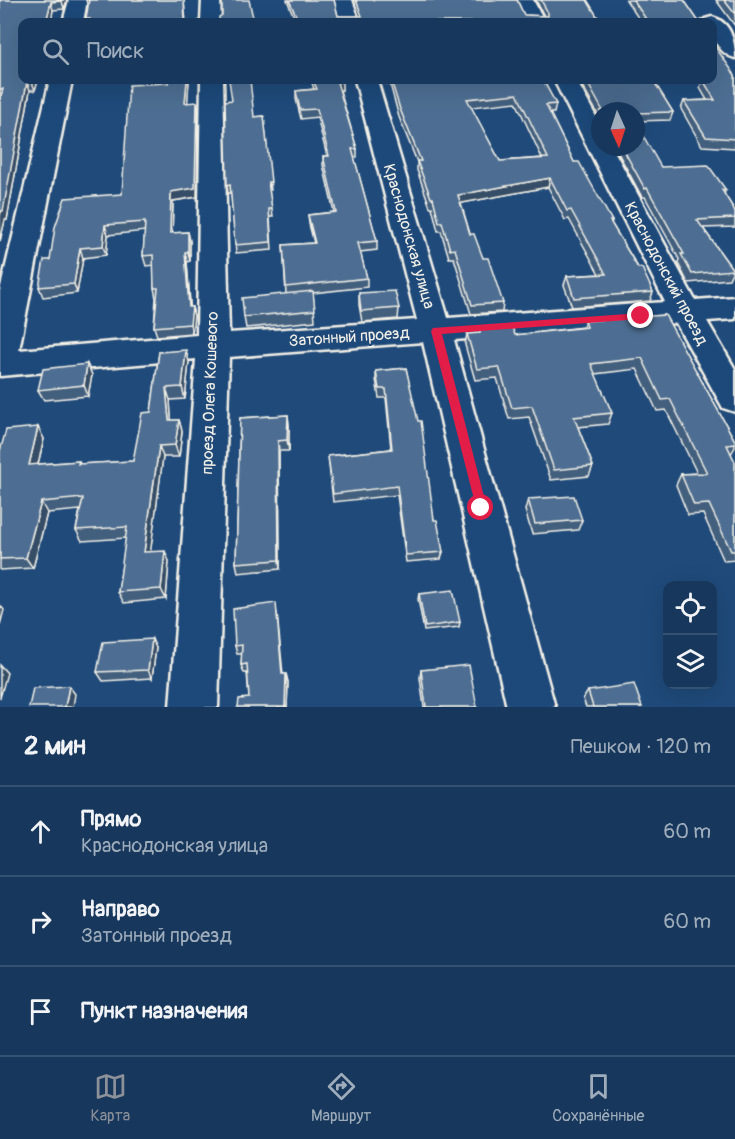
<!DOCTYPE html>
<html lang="ru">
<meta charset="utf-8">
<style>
body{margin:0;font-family:Pangolin,sans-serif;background:#203f62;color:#f1f3f6}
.controls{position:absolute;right:18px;bottom:18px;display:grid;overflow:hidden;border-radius:12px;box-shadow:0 6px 24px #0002}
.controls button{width:54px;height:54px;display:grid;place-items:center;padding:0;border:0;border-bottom:2px solid #365272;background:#17385c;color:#f1f3f6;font:30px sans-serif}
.compass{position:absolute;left:591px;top:102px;width:54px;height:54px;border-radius:50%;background:#17385c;box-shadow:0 6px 24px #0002;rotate:177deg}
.stop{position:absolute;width:18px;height:18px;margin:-14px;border:4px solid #e11d48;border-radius:50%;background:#fff}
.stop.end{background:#e11d48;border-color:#fff;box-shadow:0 2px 6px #0008}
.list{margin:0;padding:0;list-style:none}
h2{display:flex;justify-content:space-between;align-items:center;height:78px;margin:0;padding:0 24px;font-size:26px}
h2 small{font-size:20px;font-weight:400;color:#9eacbb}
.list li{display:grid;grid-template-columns:39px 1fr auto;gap:18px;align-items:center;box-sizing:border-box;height:90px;padding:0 24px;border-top:2px solid #365272}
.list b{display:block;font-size:22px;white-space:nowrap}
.list p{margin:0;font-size:20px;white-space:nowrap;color:#9eacbb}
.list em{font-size:20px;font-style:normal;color:#9eacbb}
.icon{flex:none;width:33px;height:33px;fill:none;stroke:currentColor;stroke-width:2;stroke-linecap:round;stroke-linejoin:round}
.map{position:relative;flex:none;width:735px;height:707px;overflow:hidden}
.search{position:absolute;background:#17385c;box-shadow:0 6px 24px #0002;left:18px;right:18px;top:18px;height:66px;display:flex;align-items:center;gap:15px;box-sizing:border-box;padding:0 21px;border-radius:12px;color:#9eacbb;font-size:22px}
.sheet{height:348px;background:#17385c}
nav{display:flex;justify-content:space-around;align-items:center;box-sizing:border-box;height:84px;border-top:2px solid #365272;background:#17385c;font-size:16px;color:#9eacbb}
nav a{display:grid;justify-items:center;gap:3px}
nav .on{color:#8c9099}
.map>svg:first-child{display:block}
</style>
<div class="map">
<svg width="735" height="707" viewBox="0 0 735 707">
<rect width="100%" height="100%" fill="#1f4a7a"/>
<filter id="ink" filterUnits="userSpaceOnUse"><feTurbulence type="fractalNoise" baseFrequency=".0167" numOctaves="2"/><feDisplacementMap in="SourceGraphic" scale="12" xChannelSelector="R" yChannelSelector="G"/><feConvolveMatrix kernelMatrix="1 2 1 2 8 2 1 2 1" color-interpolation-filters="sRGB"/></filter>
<g filter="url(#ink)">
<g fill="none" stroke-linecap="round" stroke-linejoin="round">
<!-- minor casing -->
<g stroke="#f4f1e8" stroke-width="5">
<path id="minor" d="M69,0h18l-4,22h-20z
M202,0h18l1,22h-20z
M334,0h18l8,22h-20z
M515,0h18l12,22h-20z
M712,17c19,5 23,24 23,41 -16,-4 -23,-21 -23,-36h-10l3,-3z
M50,80h22l-53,270 178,-15 4,-255h22l6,253 188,-13 -62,-240h22l71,238 217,-16 -111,-222h22l24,44v23h12l83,153 40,-3v22l-28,2 28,48v43l-12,-4 -47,-85 -222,17 101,367h-48l-84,-365 -194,15 -11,350h-48l26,-348 -196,17v-85z"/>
</g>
<!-- minor -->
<use href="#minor" fill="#1f4a7a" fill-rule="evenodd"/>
</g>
<!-- wall -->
<path fill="#425f7e" stroke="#f4f1e8" stroke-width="1.5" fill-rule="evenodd" d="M0,0h67l-3,9 -11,1 -2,12h-29v58h16l-3,10h-5l-23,130h-2l-5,21z
M86,0h98l2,22h-99l-1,-3 2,-12z
M287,0h47l4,16h21l-5,-16h163l7,15 20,1 -8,-16h51l11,18 41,1 -13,-19h58l15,22h-403z
M716,0h19v26z
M735,75v73l-33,-2 -21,-37 3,-8 23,-1 -7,-12 2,-7 -1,-1h11z
M168,80h21l-2,23 11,8 -1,86 -24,4 -1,32 16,-1 2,9v20l-3,1 3,45h2l2,9 -2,17 -35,3 -3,-9 2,-29 -2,-10v-23l-8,1 -3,-10 2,-25 -37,4 -2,20 -23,3 -6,35 -34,4 -4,-10 11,-27 72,-66 46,-111z
M311,80h30l1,10h-2l17,59v8h-3l23,84v9l-17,2 7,26v9l-54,6 2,28 -69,7 -2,-11 42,-23 -3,-49 31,-2 -5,-19 -1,-9 26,-3 -11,-47v-9h4l-10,-39 -16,2 -5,-20v-8l18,-2z
M385,80h158l13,24 -2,9h-4l24,49 38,59 -1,2 42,69 -3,9 -78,6 -8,-22 3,-9 32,-2 -30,-55 -4,1 -17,-33 -87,16 9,31 13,24 20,45 -1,9 -31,2 -17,-56h-5l-8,-27h-3l-6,-24h-2l-13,-37v-8l-18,-45 -9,-33h-4zM516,102l26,56 -42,3 -29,-54z
M579,80h74l20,32 -3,8 -34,1v-10h-36v7z
M264,116l7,74h-2l4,27h-3l2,33 -36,3 -5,-60h-3l-1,-8 27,-68z
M615,147h21l25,20 65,23 -2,4 11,17v16l-32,1 30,42 -4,9 -41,4 -10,-20 1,-4 -34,-62h-3z
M359,293l40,15 -1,11 -36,3 -3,-17z
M665,315l70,126v6l-4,7 4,8v98l-11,1 -21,-47 -15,1 -12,-30 5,-11 16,-1 -31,-63 -9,1 -20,-42 -42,5 17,39 -4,11 -30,3 15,39 -4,10 -38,4 -22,-63 -20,2 -12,-41 -22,2 -10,-35 2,-11 12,-1 1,-4 35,6 68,-8 2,-6z
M159,352l30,10 -4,37 -15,1 1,20h8l3,11 -3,26h-16l-13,95 19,9 -3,38 -42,4 -6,-11 8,-54 -44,3 -6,-11 4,-20 -33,3 -14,55 -33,2v-119l38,-24 6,12 -6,25 41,-3 1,3 53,-3 18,-49z
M87,364l5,11 -4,21 -44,4 -6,-10z
M406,368l28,152 9,32 -2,7 -35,3 -9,-67 -64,7 -5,-46 63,-7 -5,-51h-7l-3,-19v-8z
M288,415l1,11v25h-10l1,118 -42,4 -2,-10 4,-145z
M528,499l54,21 -4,10 -46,4 -7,-24z
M419,594l41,28 -1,5 -35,4 -6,-32z
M277,613l6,61h3l2,8 -1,25h-49l11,-9 -2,-25h-3l-3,-8 1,-11h-5l-2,-8z
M156,648l-4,30 -49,3 -6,-9z
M421,670l56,37h-53l-4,-29z
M588,691l54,16h-56l-3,-8z"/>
<!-- shaded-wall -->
<path fill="#364d66" stroke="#f4f1e8" stroke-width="1.5" d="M62,0h5l-3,9 -2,-8z
M51,2l2,8 -2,12h-5z
M33,80h5l-3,10 -3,-8z
M187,80h2l-2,32 -2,-9z
M27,82l3,8 -23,130h-2l-5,21v-25z
M337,82h5v8h-4z
M197,102l1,9 -1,86 -24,4 -1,41 -2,-9 1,-41z
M550,178l-2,9 -91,17 1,-9z
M230,184l1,9h-3l-1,-8z
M105,225l3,10 -2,20 -3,-9z
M188,232l2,9v20l-2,-9z
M80,248l3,10 -6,35 -3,-9z
M185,252l2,10 4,53 1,-8 2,9 -2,17 -2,-9z
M186,350l3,12 -4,37 -3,-12z
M87,364l5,11 -4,21 -4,-11z
M166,388l4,12 2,32 -3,-12z
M288,415l1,11v25l-2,-11z
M179,420l3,11 -3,26 -4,-12z
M38,427l6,12 -9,37 -6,-11z
M278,441l1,10 1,118 -1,-9z
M159,446l4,11 -14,106 -5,-11z
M41,502l6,11 -14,55 -7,-10z
M165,551l4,10 -3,38 -5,-10z
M0,605l4,5 -4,15z
M152,639l4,9 -4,30 -4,-8z
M0,665l7,8 -7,25z
M286,674l2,8 -1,25h-2z
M69,686l6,8 -2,13h-8z"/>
<!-- building -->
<path fill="#4d6e92" stroke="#f4f1e8" stroke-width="1.5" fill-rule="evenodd" d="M0,0h62v1l-11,1 -5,20h-24v58h11l-1,2h-5l-24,129h-2l-1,5v-116l3,-11h-3z
M89,0h95l1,22h-67l-9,-1v1h-20l1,-3h-4z
M222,0h27l5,22h-35v-5l3,-2z
M289,0h45l4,16h24l-6,-16h161l7,15 24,1v-3l-7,-13h46l11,18 48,1 -13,-19h51l15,22h-400z
M724,0h11v14z
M712,42l23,33v64l-29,-2 -22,-36 31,-1 -12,-20h9z
M168,80h19l-2,23 12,-1 -2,86 -24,4 -1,41 18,-1v20h-3l4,55h3l-2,17 -36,3 4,-39h-4l-1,-33 -10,1 2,-34 -40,3 -2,21 -23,2 -6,36 -35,3 5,-27h6l5,-33 10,-29 57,-4 7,-109 39,-2z
M229,80h21l4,37 10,-1 7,66h-3l4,27h-3l2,33 -36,3 -5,-61 -3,1 -2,-84 7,-1z
M313,80h28l1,2h-5l20,67h-5l25,92 -19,2 9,35 -81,9 -3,-42 32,-2 -7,-28 28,-3 -13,-56h6l-12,-47 -17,1 -4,-19 21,-2z
M391,80h152l13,24 -10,1 28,57h5l33,59h-2l28,47h4l11,24 -79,6 -7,-22 39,-2 -35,-64 -4,1 -17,-33 -92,17 12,39h4l9,24h5l15,45 -31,2 -17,-56 -5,1 -8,-28h-3l-6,-24h-2l-14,-37h4l-21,-52zM517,94l31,64 -48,3 -33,-62z
M586,80h67l20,32 -37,1v-2h-33z
M636,123l25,44 47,-2 18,25h-4l13,21v7l-38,2 36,50 -41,4 -11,-20h3l-37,-66 -2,1 -23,-42h14z
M313,291l2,19 -71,7 -2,-19z
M395,291l4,17 -38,3 -2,-18z
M665,315l70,126v3l-8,1 8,17v89h-4l-22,-47 -15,1 -13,-31 26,-1 -37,-74 -8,1 -20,-42 -51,6 21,49 -38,4 19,49 -39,4 -22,-64 -20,2 -13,-41 -22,2 -10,-35 13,-1v-4l32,-2 3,8 72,-8 -2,-6z
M186,350l-4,37 -16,1 3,32h10l-4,25 -16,1 -15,106 21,-1 -4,38 -43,3 9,-65 -51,3 7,-32 -42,4 -15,56 -26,1v-108l6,-21 32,-3 -9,38 50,-4 -1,3 55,-3 9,-48 9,-1 8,-60z
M87,364l-3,21 -46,5 5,-21z
M406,368l12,53h3l13,99h3l6,32 -37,3 -9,-69 -64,8 -5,-38 64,-7 -6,-60h-7l-3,-18z
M288,415l-1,25 -9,1 1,119 -43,3 4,-145z
M574,496l8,24 -47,4 -7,-25z
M453,590l7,32 -35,5 -6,-33z
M276,603l6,71h4l-1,33h-47l1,-8 10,-1 -2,-34 -6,1 1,-20 -7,1 -2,-37z
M152,639l-4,31 -51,2 6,-30z
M469,665l8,42h-51l-5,-37z
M634,684l8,23h-49l-5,-16z
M69,686l-4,21h-36l4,-19z"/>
</g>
<!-- route -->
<path fill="#e11d48" d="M641,313l4,3 -4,3 -199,15 45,174 -2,3h-8l-46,-180 2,-3z"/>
<g text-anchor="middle" stroke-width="4.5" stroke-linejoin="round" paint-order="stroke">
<!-- street labels -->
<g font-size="16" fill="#f4f1e8" stroke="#1f4a7a">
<text transform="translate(410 236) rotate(74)" y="6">Краснодонская улица</text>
<text transform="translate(667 273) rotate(62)" y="6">Краснодонский проезд</text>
<text transform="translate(349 336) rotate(-4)" y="6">Затонный проезд</text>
<text transform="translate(209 393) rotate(-88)" y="6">проезд Олега Кошевого</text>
</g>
</g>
</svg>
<div class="controls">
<button><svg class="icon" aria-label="locate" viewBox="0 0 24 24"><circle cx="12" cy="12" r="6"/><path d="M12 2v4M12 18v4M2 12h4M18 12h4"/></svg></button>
<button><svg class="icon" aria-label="layers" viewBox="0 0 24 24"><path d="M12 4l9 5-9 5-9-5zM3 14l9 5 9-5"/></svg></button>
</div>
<svg class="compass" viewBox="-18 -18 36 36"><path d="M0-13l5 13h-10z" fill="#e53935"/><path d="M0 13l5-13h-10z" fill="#9eacbb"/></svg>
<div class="stop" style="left:481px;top:508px"></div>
<div class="stop end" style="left:641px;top:316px"></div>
<div class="search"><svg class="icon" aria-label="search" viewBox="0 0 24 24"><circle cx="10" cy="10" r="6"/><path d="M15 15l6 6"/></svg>Поиск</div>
</div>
<section class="sheet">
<h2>2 мин<small>Пешком · 120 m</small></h2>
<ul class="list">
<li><svg class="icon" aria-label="ahead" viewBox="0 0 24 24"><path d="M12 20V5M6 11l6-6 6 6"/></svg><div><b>Прямо</b><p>Краснодонская улица</p></div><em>60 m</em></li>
<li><svg class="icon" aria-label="right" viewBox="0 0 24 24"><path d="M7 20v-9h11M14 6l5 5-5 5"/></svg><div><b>Направо</b><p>Затонный проезд</p></div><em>60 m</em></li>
<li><svg class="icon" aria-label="arrive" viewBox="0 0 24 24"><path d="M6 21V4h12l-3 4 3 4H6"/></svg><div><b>Пункт назначения</b></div></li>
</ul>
</section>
<nav>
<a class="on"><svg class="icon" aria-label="map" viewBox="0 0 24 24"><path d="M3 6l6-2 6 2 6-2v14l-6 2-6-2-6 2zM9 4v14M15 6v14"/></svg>Карта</a>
<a><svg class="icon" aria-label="directions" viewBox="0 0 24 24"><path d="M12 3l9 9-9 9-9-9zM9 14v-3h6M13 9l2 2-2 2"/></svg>Маршрут</a>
<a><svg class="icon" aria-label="saved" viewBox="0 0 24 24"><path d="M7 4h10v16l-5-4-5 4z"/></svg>Сохранённые</a>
</nav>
